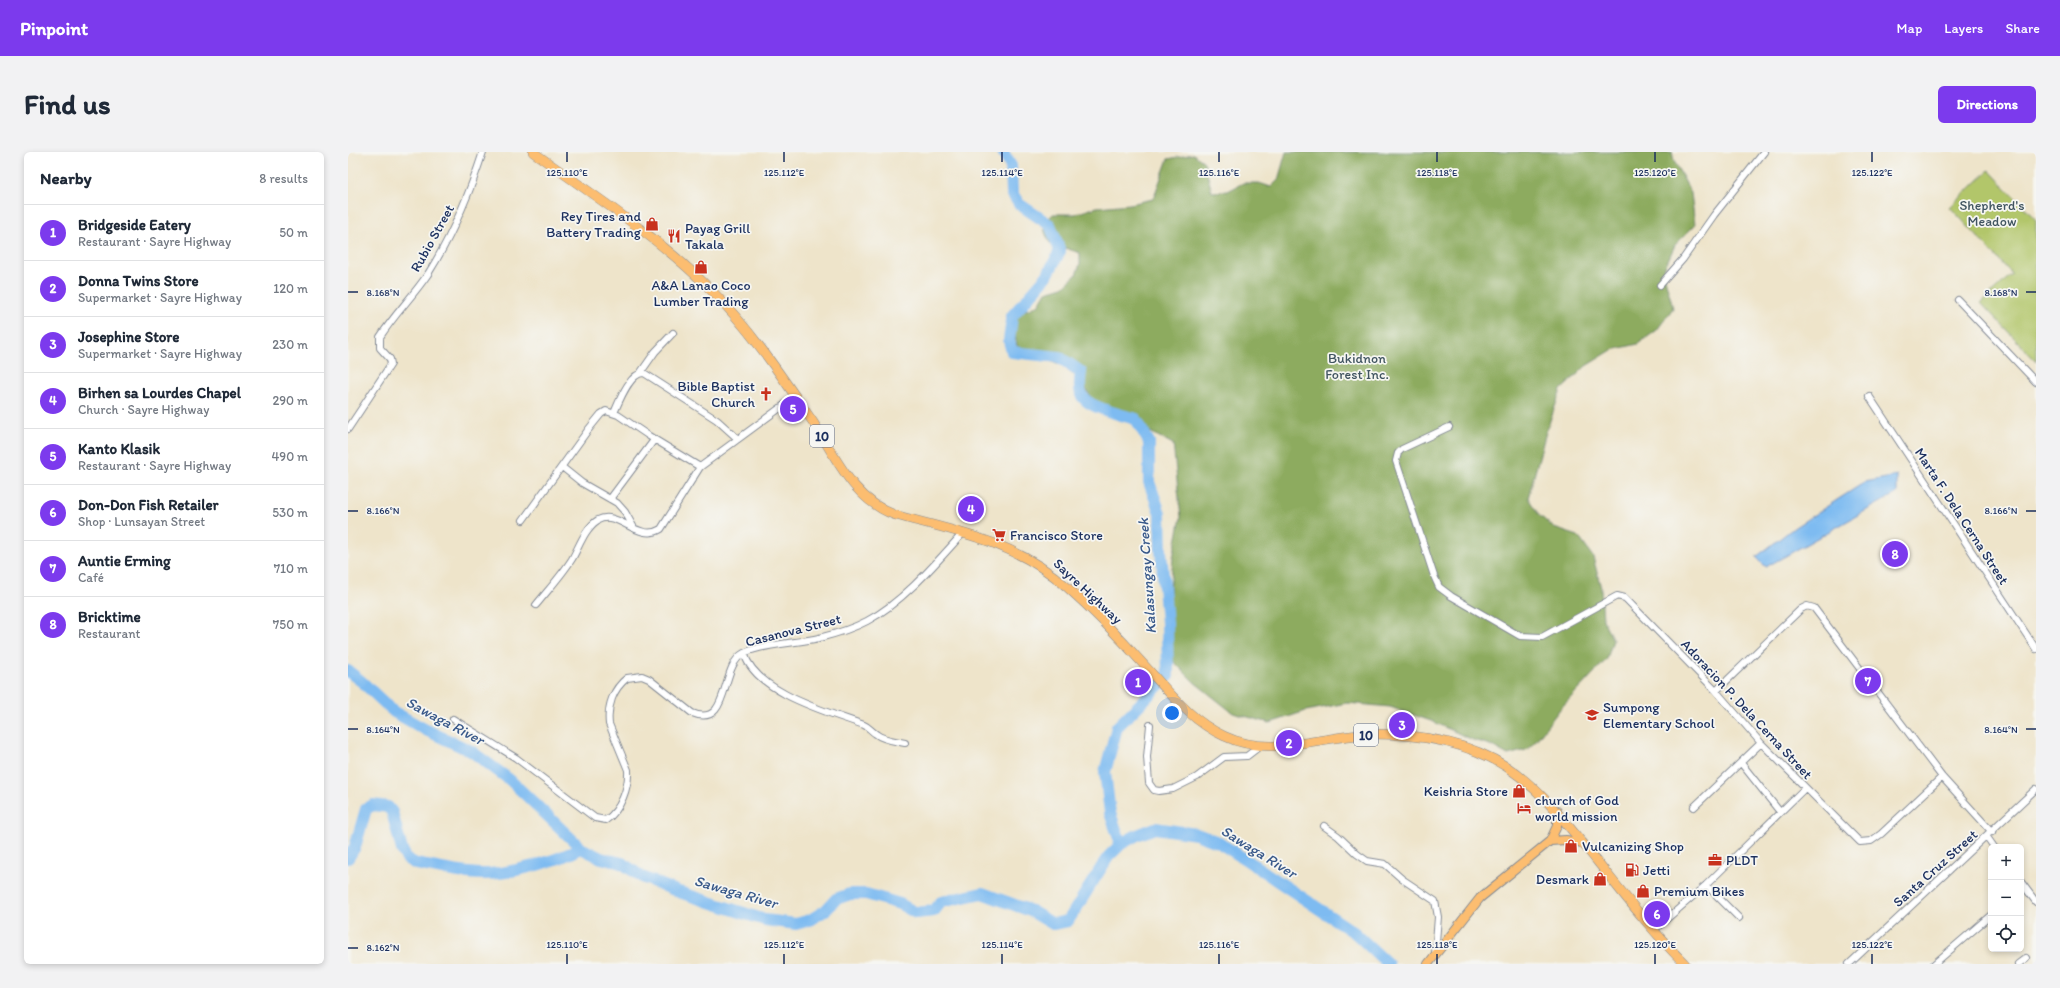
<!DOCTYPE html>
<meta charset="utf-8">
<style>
body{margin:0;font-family:Itim,sans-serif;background:#f2f2f3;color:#1f2937}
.controls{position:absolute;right:12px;bottom:12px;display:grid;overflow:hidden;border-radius:6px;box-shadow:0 2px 6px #0003}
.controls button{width:36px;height:36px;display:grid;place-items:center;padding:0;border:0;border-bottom:1px solid #e0e1e3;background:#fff;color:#1f2937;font:20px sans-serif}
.you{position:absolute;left:824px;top:561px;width:14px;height:14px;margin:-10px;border:3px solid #fff;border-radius:50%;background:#1a73e8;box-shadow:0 0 0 6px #1a73e833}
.badge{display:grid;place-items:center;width:26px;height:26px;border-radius:50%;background:#7c3aed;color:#fff;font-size:13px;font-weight:700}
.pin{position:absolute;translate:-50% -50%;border:2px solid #fff;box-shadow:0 1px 4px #0006}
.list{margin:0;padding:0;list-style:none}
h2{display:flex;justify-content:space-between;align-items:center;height:52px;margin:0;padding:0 16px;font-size:17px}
h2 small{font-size:13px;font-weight:400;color:#747a83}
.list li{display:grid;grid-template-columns:26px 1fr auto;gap:12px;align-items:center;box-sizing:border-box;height:56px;padding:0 16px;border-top:1px solid #e0e1e3}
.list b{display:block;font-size:15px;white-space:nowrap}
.list p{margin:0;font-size:13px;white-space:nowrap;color:#747a83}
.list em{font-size:13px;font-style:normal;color:#747a83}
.icon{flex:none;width:22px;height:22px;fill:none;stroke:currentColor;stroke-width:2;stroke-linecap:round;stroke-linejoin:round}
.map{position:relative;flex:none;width:1688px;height:812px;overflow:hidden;border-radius:6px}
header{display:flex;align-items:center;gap:24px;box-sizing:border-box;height:56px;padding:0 20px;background:#7c3aed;color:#fff}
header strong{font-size:19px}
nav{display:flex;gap:22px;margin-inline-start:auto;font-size:14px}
.intro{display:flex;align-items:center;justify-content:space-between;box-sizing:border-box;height:96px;padding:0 24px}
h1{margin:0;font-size:28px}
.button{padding:10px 18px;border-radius:6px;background:#7c3aed;color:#fff;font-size:14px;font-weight:700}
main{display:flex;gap:24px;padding:0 24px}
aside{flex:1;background:#fff;border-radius:6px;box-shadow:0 2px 6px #0003}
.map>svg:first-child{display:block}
</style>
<header>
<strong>Pinpoint</strong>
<nav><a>Map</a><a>Layers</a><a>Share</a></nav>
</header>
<div class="intro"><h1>Find us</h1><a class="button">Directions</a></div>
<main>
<aside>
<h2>Nearby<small>8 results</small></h2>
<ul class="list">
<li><span class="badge">1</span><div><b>Bridgeside Eatery</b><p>Restaurant · Sayre Highway</p></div><em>50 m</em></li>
<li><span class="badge">2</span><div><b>Donna Twins Store</b><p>Supermarket · Sayre Highway</p></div><em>120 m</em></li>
<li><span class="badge">3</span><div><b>Josephine Store</b><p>Supermarket · Sayre Highway</p></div><em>230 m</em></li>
<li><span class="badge">4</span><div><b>Birhen sa Lourdes Chapel</b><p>Church · Sayre Highway</p></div><em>290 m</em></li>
<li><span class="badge">5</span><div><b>Kanto Klasik</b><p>Restaurant · Sayre Highway</p></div><em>490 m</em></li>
<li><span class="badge">6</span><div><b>Don-Don Fish Retailer</b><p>Shop · Lunsayan Street</p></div><em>530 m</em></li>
<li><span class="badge">7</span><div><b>Auntie Erming</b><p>Café</p></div><em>710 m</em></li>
<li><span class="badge">8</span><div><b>Bricktime</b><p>Restaurant</p></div><em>750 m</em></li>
</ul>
</aside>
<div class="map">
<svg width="1688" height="812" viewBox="0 0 1688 812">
<rect width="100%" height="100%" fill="#f6f6f2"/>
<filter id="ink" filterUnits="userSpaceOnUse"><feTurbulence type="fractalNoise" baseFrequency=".025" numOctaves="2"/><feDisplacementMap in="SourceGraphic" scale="8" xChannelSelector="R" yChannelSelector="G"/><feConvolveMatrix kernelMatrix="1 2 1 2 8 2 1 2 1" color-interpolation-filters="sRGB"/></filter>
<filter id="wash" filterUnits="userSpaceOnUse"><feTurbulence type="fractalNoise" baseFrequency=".012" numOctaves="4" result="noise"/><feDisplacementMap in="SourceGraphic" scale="16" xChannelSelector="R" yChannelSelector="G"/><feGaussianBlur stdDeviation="0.9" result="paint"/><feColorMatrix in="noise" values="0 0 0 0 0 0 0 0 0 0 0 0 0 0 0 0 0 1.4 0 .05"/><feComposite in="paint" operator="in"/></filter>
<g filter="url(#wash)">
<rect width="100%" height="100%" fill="#eee4ca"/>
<!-- green -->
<path fill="#b2c66a" stroke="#667a64" d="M1641,18l47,50v141l-55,-58 31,-29 -62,-67z"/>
<!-- forest -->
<path fill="#8dab5e" stroke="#546d5e" d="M938,0h386l2,9 17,32 4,32 -20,20 -12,26 10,37 -16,22 -19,14 -26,6 -26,16 -25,24 -15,42 -18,66 11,17 15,13 24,8 15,21 8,31 2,32 10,20 -6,19 -47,50 -26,34 -8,7 -18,5 -18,-10 -17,-5 -42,-19 -41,-14 -43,-4 -41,8 -36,12 -37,-10 -39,-31 -27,-27v-32l6,-66 8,-40 -8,-73 -61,-32 -21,-14 -10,-18 -20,-16 -23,-6 -21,-12 -4,-20 4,-14 13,-3 9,-5 7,-12 17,-5 13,-12 4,-11v-11l-30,-10c-7,-14 -9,-18 3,-29h22l22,-7 33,-3 23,-5 15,-40 25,-5 11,8 8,30 16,-1 15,-8h16l12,4 7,-7z"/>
<!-- water -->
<path fill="#7ebbf1" stroke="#4c75a8" d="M1549,324v17l-131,74 -10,-10 39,-30 70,-45z"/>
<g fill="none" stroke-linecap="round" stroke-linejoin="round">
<!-- river -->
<path stroke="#7ebbf1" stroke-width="12" d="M655,0l8,14 1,27 7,11 31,21 10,26 -13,25 -35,40 -3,25 3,11 47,5 22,15c-1,6 -2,16 0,22 5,14 42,21 55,25l13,23v40l11,31 1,38 6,72 1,53 -51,51 -12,45 5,41 11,31
M0,519l13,10 33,31 32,18 45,21 39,29 71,68 20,10 21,5 20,14 37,15 86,28 31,4 14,-4 16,-10 10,-11 14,-5h16l34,10 16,9 18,-2 7,-9 41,-9 49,18 22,13 15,-3 40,-64 13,-13 16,-9 18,-7 41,6 22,8 30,19 107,72 33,31
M0,706l7,-11 11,-38 7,-4 15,2 4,5 10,38 5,9 9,5c23,4 48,11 71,10 26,-1 71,-13 94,-26"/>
</g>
</g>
<g filter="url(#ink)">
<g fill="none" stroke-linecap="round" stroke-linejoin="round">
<!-- minor casing -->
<g stroke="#848a94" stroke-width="8">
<path id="minor" d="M1312,133l23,-26 31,-44 50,-63
M1610,148l78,82
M293,220l14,-20 18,-19
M1521,244l167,253
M266,261c5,-11 16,-41 30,-40l73,47 21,19
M1101,275l-47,22 -4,4 -2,8 38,115 5,11 12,9 69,40 22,1 75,-41 8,2 91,93 45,52 99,99 11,-1 10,-7 61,-57
M0,277l43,-65 -1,-5 -10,-11v-11c14,-22 33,-41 48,-63 24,-38 41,-79 55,-122
M214,315l20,16 35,20 8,9 9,16
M262,347l44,-59
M175,368l65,-90 13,-16 5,-3 12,4 31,21 51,31 95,-70
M188,453c12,-15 26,-30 36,-46 7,-12 13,-31 26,-39 20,-11 40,23 63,9l39,-62
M396,501c12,40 84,59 120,72 5,2 7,6 12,9 7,6 20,7 29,9
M1368,539l85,-82 6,-3 7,2 128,169 50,55
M105,567l63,39 79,60 11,2c15,-10 23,-33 22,-50l-19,-46c-2,-18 4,-35 18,-46l15,-2 7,3 43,34c39,16 27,-47 52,-60 18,-9 54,-10 75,-15 16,-4 33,-9 48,-17 36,-19 69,-58 96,-88
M802,573l-3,32 2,26 5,7 5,1 14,-2 24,-12 27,-20 23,-1 13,-10
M1393,611l39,49
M1346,655l67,-64
M976,674l14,10 19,18 10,7 18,3 17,15 33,22 3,16 -3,37
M1639,685l7,10
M1673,730l15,20
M1358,733l33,33
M1306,778l52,-45 99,-97
M1501,812l187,-175
M1586,812l57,-49
M1670,812l8,-6"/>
</g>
<!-- major casing -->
<g stroke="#848a94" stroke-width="10">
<path id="major" d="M1202,689l16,-1 17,3
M1080,812l52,-66 70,-57 7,-15v-15"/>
</g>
<!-- highway casing -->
<g stroke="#848a94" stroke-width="10">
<path id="highway" d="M185,0c60,43 127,86 179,139 39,39 70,86 101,131 23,35 40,78 82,93 63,17 120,26 172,72 27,24 54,52 78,79 24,26 46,55 79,70 48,23 99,-1 148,-2 45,0 96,8 135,33 37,25 62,60 90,94 28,35 56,71 88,103"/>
</g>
<!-- minor -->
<use href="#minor" stroke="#fff" stroke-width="6"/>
<!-- major -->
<use href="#major" stroke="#fcbd6f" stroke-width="8"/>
<!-- highway -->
<use href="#highway" stroke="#fcbd6f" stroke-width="9"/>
</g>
</g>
<!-- ticks -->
<path fill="none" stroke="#1b2f5e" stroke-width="1.5" d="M219,0v10M436,0v10M654,0v10M871,0v10M1089,0v10M1307,0v10M1524,0v10M0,140h10M1678,140h10M0,359h10M1678,359h10M0,577h10M1678,577h10M0,796h10M219,802v10M436,802v10M654,802v10M871,802v10M1089,802v10M1307,802v10M1524,802v10"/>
<!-- icons -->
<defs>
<g id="shop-bare" transform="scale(1.08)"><path d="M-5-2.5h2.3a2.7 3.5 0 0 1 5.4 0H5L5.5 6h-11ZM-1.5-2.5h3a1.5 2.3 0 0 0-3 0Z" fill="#c8321e" stroke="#f6f6f2" stroke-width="2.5" paint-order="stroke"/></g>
<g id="restaurant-bare" transform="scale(1.08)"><path d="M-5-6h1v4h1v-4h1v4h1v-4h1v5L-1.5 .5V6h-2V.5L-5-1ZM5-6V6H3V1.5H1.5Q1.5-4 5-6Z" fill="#c8321e" stroke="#f6f6f2" stroke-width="2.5" paint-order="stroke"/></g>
<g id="church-bare" transform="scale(1.08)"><path d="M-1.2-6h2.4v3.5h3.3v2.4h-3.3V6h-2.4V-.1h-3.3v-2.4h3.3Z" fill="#c8321e" stroke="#f6f6f2" stroke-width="2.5" paint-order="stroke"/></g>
<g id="supermarket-bare" transform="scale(1.08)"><path d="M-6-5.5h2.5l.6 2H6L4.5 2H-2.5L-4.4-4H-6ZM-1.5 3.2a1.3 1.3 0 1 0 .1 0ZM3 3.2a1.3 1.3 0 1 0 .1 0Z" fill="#c8321e" stroke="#f6f6f2" stroke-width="2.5" paint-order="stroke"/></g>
<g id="school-bare" transform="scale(1.08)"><path d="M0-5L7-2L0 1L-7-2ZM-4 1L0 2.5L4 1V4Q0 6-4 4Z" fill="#c8321e" stroke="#f6f6f2" stroke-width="2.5" paint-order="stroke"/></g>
<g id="hotel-bare" transform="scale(1.08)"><path d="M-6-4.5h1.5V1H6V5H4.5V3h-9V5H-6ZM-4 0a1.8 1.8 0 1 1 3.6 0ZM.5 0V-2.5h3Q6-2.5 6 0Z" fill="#c8321e" stroke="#f6f6f2" stroke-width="2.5" paint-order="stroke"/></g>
<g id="office-bare" transform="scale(1.08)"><path d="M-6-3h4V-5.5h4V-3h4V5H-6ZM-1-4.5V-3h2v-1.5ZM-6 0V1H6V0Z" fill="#c8321e" stroke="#f6f6f2" stroke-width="2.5" paint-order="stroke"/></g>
<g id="fuel-bare" transform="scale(1.08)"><path d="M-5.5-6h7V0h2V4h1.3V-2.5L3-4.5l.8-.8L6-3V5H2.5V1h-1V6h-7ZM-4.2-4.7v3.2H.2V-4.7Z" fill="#c8321e" stroke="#f6f6f2" stroke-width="2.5" paint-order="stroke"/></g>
</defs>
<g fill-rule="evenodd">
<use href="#shop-bare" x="304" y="72"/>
<use href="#restaurant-bare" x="326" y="84"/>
<use href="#shop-bare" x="353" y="115"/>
<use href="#church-bare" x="418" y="242"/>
<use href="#supermarket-bare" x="651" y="383"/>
<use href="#school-bare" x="1244" y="563"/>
<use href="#shop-bare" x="1171" y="639"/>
<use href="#hotel-bare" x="1176" y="656"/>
<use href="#shop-bare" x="1223" y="694"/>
<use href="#office-bare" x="1367" y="708"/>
<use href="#fuel-bare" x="1284" y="718"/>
<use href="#shop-bare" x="1252" y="727"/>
<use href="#shop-bare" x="1295" y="739"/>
</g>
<g text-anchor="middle" stroke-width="3.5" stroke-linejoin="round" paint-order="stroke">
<!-- shield labels -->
<g fill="#f6f6f2" stroke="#5d6b8a" stroke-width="1">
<rect x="462" y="273" width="24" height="22" rx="3"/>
<rect x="1006" y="572" width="24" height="22" rx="3"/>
</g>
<g font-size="13" font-weight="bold" fill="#1b2f5e">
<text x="474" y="289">10</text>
<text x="1018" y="588">10</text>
</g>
<!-- park labels -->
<g font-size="14" fill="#415561" stroke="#f6f6f2">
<text x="1644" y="58">Shepherd's<tspan x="1644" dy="16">Meadow</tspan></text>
<text x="1009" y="211">Bukidnon<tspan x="1009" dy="16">Forest Inc.</tspan></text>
</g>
<!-- poi labels -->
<g font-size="14" fill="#1b2f5e" stroke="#f6f6f2" text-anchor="start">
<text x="293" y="69" text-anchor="end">Rey Tires and<tspan x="293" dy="16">Battery Trading</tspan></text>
<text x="337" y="81">Payag Grill<tspan x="337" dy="16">Takala</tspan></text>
<text x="353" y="138" text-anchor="middle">A&amp;A Lanao Coco<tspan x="353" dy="16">Lumber Trading</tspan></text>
<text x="407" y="239" text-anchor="end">Bible Baptist<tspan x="407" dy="16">Church</tspan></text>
<text x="662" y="388">Francisco Store</text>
<text x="1255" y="560">Sumpong<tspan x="1255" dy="16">Elementary School</tspan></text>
<text x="1160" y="644" text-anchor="end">Keishria Store</text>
<text x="1187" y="653">church of God<tspan x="1187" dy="16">world mission</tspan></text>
<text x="1234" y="699">Vulcanizing Shop</text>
<text x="1378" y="713">PLDT</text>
<text x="1295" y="723">Jetti</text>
<text x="1241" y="732" text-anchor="end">Desmark</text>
<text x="1306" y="744">Premium Bikes</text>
</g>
<!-- street labels -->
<g font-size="14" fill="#1b2f5e" stroke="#f6f6f2">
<text transform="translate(84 86) rotate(-61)" y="5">Rubio Street</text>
<text transform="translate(1614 364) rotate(57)" y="5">Marta F. Dela Cerna Street</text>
<text transform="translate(740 439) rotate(43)" y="5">Sayre Highway</text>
<text transform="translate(445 478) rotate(-14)" y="5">Casanova Street</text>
<text transform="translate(1399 557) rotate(47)" y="5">Adoracion P. Dela Cerna Street</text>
<text transform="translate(1587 716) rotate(-42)" y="5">Santa Cruz Street</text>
</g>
<!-- water labels -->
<g font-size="15" font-style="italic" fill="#39598a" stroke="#f6f6f2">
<text transform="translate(799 424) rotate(-94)" y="5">Kalasungay Creek</text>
<text transform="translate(97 569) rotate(28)" y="5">Sawaga River</text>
<text transform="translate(911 700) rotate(32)" y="5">Sawaga River</text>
<text transform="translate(388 740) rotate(16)" y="5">Sawaga River</text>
</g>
</g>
<g font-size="10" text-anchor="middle" fill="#1b2f5e" stroke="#f6f6f2" stroke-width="3.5" stroke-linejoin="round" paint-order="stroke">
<text x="219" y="24">125.110°E</text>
<text x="436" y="24">125.112°E</text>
<text x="654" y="24">125.114°E</text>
<text x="871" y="24">125.116°E</text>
<text x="1089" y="24">125.118°E</text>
<text x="1307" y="24">125.120°E</text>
<text x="1524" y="24">125.122°E</text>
<text x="35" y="144">8.168°N</text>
<text x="1653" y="144">8.168°N</text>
<text x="35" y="362">8.166°N</text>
<text x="1653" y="362">8.166°N</text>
<text x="35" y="581">8.164°N</text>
<text x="1653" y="581">8.164°N</text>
<text x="219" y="796">125.110°E</text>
<text x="436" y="796">125.112°E</text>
<text x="654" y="796">125.114°E</text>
<text x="871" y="796">125.116°E</text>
<text x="1089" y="796">125.118°E</text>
<text x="1307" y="796">125.120°E</text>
<text x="1524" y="796">125.122°E</text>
<text x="35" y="799">8.162°N</text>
</g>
</svg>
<div class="controls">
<button>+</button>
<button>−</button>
<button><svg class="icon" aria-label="locate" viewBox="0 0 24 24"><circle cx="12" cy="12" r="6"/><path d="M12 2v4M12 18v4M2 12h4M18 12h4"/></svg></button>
</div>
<div class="you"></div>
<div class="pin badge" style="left:790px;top:530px">1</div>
<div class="pin badge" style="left:941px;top:591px">2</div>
<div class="pin badge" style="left:1054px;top:573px">3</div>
<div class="pin badge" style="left:623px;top:357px">4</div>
<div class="pin badge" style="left:445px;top:257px">5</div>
<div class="pin badge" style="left:1309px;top:762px">6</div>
<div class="pin badge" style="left:1520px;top:529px">7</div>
<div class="pin badge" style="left:1547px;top:402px">8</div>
</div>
</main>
